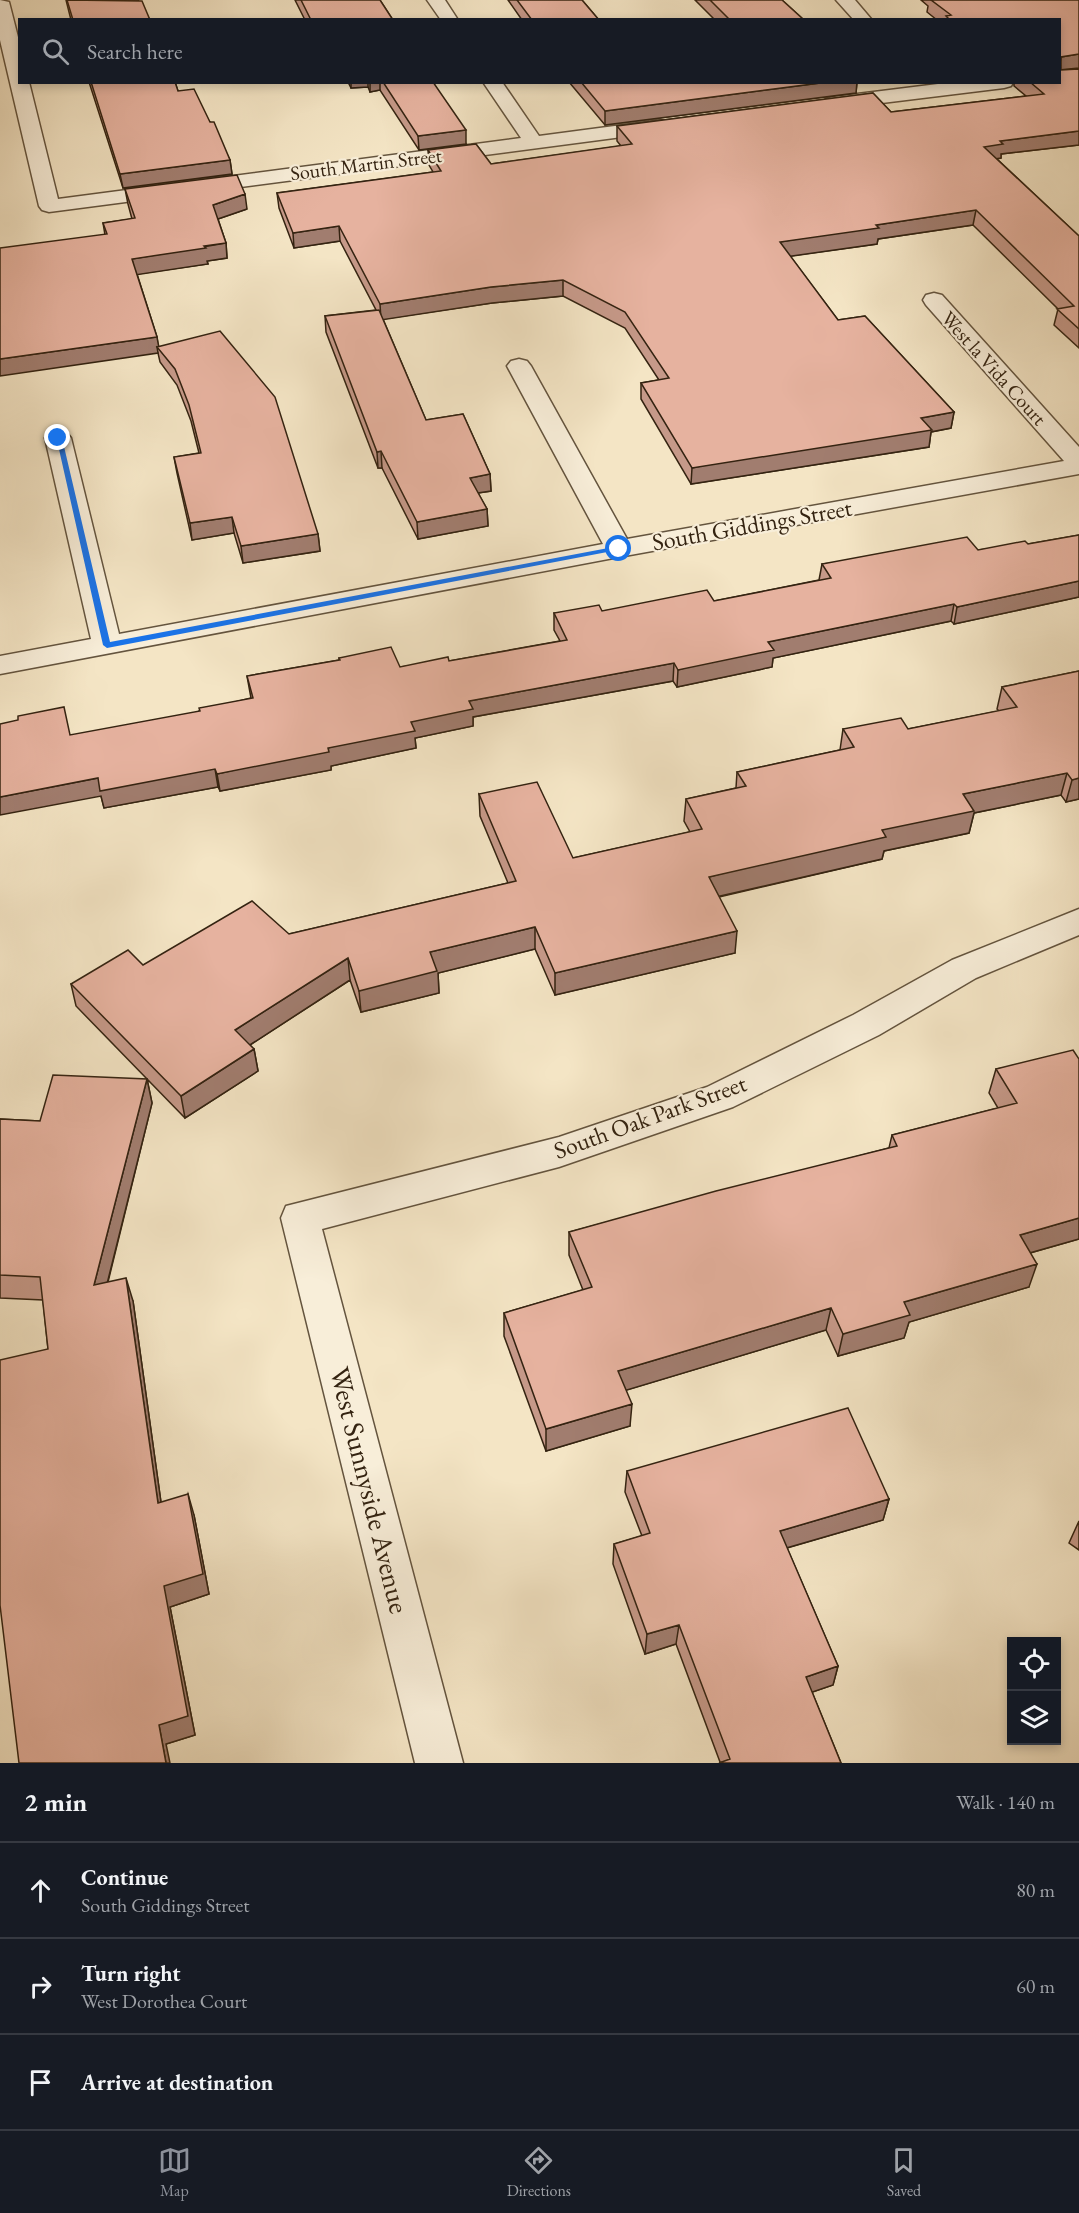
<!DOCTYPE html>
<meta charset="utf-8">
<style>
body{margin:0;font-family:"EB Garamond",serif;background:#20242c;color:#f1f3f6}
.controls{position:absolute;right:18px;bottom:18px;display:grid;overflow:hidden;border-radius:0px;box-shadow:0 3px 9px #0003}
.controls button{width:54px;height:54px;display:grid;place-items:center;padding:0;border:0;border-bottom:2px solid #363941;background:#171b24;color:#f1f3f6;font:30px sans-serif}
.stop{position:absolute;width:18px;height:18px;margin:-14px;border:4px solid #1a73e8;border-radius:50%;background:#fff}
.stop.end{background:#1a73e8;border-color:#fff;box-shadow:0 2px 6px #0008}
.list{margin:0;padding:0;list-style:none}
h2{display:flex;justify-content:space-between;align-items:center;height:78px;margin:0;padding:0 24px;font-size:26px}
h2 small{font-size:20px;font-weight:400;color:#9ea1a6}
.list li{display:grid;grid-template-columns:39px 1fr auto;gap:18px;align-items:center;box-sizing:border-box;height:96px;padding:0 24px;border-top:2px solid #363941}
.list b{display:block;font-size:22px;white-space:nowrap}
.list p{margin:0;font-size:20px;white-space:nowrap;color:#9ea1a6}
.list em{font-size:20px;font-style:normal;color:#9ea1a6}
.icon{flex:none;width:33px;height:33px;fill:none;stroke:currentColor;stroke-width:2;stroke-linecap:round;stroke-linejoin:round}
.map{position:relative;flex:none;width:1079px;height:1763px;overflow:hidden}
.search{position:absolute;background:#171b24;box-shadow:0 3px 9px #0003;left:18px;right:18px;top:18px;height:66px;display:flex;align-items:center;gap:15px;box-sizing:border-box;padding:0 21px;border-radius:0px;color:#9ea1a6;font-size:22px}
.sheet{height:366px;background:#171b24}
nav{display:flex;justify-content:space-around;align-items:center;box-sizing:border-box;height:84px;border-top:2px solid #363941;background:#171b24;font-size:16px;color:#9ea1a6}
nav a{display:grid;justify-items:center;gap:3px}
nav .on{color:#8c9099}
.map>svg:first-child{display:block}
</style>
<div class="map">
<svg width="1079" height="1763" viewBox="0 0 1079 1763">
<rect width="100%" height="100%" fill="#f4e5c5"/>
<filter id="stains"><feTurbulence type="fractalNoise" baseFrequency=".00333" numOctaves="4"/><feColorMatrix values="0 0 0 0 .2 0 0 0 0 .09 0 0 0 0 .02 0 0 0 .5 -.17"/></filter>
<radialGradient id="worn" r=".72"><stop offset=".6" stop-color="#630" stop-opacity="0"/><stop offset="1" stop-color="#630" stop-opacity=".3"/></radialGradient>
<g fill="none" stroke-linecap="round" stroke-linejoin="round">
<!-- minor casing -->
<g stroke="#64543e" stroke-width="3">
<path id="minor" d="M0,0l9,2 11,43v37h9l29,117 463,-61 -38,-56h19l37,54 121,-16 7,2 3,4 -3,4 -7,2 -611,80 -7,-2 -3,-4 -39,-166z
M427,0h18l13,20h-17z
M836,0h19l17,20h-18z
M954,82h59l-2,4 -7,2 -171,21 -7,-2 -3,-4 3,-4 7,-2z
M934,293l8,2 137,152v27l-460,83 -619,117v-18l91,-17 -46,-201 4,-5 9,-3 9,3 4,5 48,196 484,-90 -96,-178 4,-5 8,-2 8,2 4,5 96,173 437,-78 -138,-156 -3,-5 3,-5z
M1079,909v26l-103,43 -97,57 -146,72 -174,60 -237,62 141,534h-48l-134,-545 5,-12 273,-69 148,-50 146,-72 99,-55z"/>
</g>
<!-- minor -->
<use href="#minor" fill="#f8eed9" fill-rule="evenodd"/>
</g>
<!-- wall -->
<path fill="#c69989" stroke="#342311" stroke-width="1.5" d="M66,0h72l12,20h-79z
M295,0h85l13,20h-88z
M508,0h74l17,20h-77z
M695,0h87l22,20h-89z
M921,0h158v68l-14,1h14v76l-78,9v4l-4,1 82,77v112l-25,-23 4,-16 -85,-84 -95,14 -1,5 -87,12 48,64 27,-4 89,96 -3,16 -20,4 -2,15 -238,37 -50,-85v-16l18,-3 -34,-52 -62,-32 -71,7 -109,16 43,101 37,-6 27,60 1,17 -13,2 9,16 1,17 -70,13 -36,-71h-4l-52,-136 -1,-16 51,-6 -36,-69 -46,7 -15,-40 -2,-15 156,-21 -4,-7 -1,-15 48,-6 15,20 130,-18 -4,-5v-15l256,-33 18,19 135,-16 -12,-10v-4h45v-62h-122l-10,-8 1,-6z
M89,82h86l3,9 32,31 20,38 2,14 -109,14z
M348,82h85l33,62 -47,6 -39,-60 -10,2 -2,-5 -17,1z
M569,82h288l-1,11 -251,32z
M125,189l122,20 -29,10 8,24 1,15 -20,3 1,3 -71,10 20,63 1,9 160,188 2,17 -77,12 -9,-30 -42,7 -15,-67 -3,-16 25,-4 -8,-32 -14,-36 -17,-23 -2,-9 -53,-118 -2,-12 29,-4 -4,-15z
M1079,535v62l-125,27 -3,-3 -178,37 -1,9 -95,20 -4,-6 -200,36v9l-58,12 1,10 -85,18v4l-111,21 -2,-4 -114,21 -3,-12 98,-85 52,-13 -4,-22 92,-16v-2l61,9 49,-6 111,-20 -6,-11v-17l48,-2 112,-10 105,-21 3,-16 156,-14 50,-6z
M1079,671v128l-13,3 -5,-7 -87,18 -5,20 -85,18 -2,8 -163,38 16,56 -180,42 -20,-46 -97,24 1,20 -78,19 -11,-32 -100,65 4,4 4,22 -73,47 -109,-112 -5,-22 72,-19 146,-31 219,-51 -28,-67 -1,-22 94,64 117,-26 -6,-11 2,-22 50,-11 1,-16 103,-22 3,-21h65l91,-18 -2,-2 5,-22z
M1079,1059v180l-49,14 -1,34 -120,35 -5,16 -66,18 -12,-26 -200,60 4,36 -84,25 -42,-115v-23l79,-23 -14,-35v-23l320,-84 3,-13 106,-27 -9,-15 7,-24z
M147,1079l5,24 -44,179 25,19 28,201 33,13 15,79 -39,13 25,128 -29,9 -118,-395 -5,-49 -43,-2v-179l40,2z
M627,1471l262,28 -6,21 -96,28 51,118 -5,19 -21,7 29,71 -121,-1 -44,-118 -31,10 -32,-90 1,-20 28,-8 -17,-44z
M1079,1521v29l-10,-7z"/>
<!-- shaded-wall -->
<path fill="#a17d6f" stroke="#342311" stroke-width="1.5" d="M1079,54v14l-20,2 2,-13z
M351,82h17v5l-17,1z
M370,82h10v8l-10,2z
M828,82h29l-1,11 -251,32v-14z
M466,130v14l-47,6 -1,-14z
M1079,131v14l-78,9v4l-19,3 2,-14 16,-6z
M230,160l2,14 -109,14 -3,-14z
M245,194l2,15 -32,11 -2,-15z
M976,210l-3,15 -95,14 -1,5 -99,14 2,-16 96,-17z
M339,226l1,15 -46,7 -1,-15z
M226,243l1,15 -20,3 1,3 -73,11 -3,-16z
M563,280v16l-71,7 -111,17 -1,-16 111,-17z
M157,337l2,11 -2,-1 1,6 -158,23v-17z
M954,412l-3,16 -20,4 -2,15 -238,37 1,-16 229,-50z
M381,451l1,17h-4l-1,-16z
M490,474l1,17 -20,3 -1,-16z
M487,509l1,17 -70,13 -1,-17z
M232,517l2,16 -42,7 -2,-17z
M318,534l2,17 -77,12 -2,-17z
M1079,581v16l-125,27 3,-17z
M954,604l-3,17 -178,37 -1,9 -95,20 1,-17 90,-28z
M674,663l-1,18 -200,36v9l-58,12 1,10 -85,18v4l-111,21 -3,-17 111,-26 83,-26 58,-21z
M215,769l3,18 -114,21 -3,-12 -101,19v-18l98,-19z
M1067,773l-6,22 -87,18 -5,20 -85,18 -2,8 -175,40 2,-22 173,-47 81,-36z
M1079,778v21l-13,3 6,-22z
M535,927v22l-97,24 1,20 -78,19 -2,-21 71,-39z
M737,931l-2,22 -180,42v-22z
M348,958l2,22 -111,72 -4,-22z
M254,1049l4,22 -73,47 -4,-22z
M147,1079l5,24 -51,205 -7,-23z
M1079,1218v21l-67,19 8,-23z
M1037,1264l-8,23 -120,35 -5,16 -66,18 5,-22 61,-32z
M126,1278l7,23 31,223 -6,-21z
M831,1308l-5,22 -209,63 1,-22z
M632,1404l-2,22 -84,25v-22z
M188,1494l6,21 15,79 -39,13 25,128 -29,9 4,19h-4l-7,-38 5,-139z
M889,1499l-6,21 -107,31 4,-20z
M679,1625l-3,19 -31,10 2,-20z
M838,1666l-5,19 -32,11 5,-19z"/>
<!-- building -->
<path fill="#e6b29f" stroke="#342311" stroke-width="1.5" d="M67,0l75,1 8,19h-77z
M301,0h79l13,20h-82z
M517,0h65l17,20h-67z
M710,0h72l22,20h-74z
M931,0h148v54l-18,3v13l18,-1v62l-79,10 3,3 -19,3 95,89v93l-22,-20 17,-3 -98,-96 -100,15 3,3 -99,14 58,78 27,-4 89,96 -33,6 11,12 -240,38 -51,-85 28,-5 -44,-66 -62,-32 -72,7 -111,17 -41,-78 -46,7 -16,-40 164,-22 -13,-21 48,-6 15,20 141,-20 -15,-18 256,-33 18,19 153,-18 -14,-12h29v-62h-109l-4,-4 5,-1z
M91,82h84l3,9 16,-2 16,33h4l16,38 -110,14z
M383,82h50l33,48 -48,6z
M581,82h247l-223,29z
M237,175l8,19 -32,11 13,38 -22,3 2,2 -74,11 25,78 -157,22v-111l107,-14 -4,-11 32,-5 -10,-29z
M379,310l47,110 37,-6 27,60 -20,4 17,31 -70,13 -36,-71 -4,1 -52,-136z
M220,331l55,66 43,137 -77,12 -9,-29 -42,6 -16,-66 27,-4 -12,-48 -14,-36 -18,-22z
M1079,535v46l-122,26 -3,-3 -186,38 6,8 -96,20 -4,-7 -205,38 4,8 -62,13 4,9 -87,17 1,4 -112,22 -2,-5 -115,22 -2,-13 -98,19v-73l18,-4v-4l46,-9 6,28 130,-24 -1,-3 54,-10 -6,-22 93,-16 -1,-2 52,-11 9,20 48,-10 1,4 118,-21 -13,-27 45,-8 3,6 105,-21 7,11 117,-23 -9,-14 145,-27 11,13 47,-9 3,3z
M1079,671v107l-7,2 -5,-7 -104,21 11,17 -92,19 4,7 -177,40 28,54 -182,42 -20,-46 -105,25 7,19 -78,20 -11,-33 -113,72 19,19 -73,47 -110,-112 57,-34 15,15 109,-64 37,33 227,-53 -37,-87 58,-12 36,76 129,-29 -16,-30 60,-13 -9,-14 117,-25 -11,-18 58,-11 7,11 109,-22 -15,-20z
M1073,1050l6,9v159l-59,17 17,29 -133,38 6,13 -67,19 -12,-26 -213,63 14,33 -86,25 -42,-116 88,-26 -23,-55 147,-41 181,-45 -5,-11 125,-32 -21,-34z
M53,1075l94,4 -53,206 32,-7 32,225 30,-9 15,80 -39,12 24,130 -29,9 7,38h-147l-19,-158v-245l48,-11 -8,-72 -40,-2v-156l40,2z
M848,1408l41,91 -109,32 58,135 -32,11 35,86h-122l11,-4 -51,-134 -32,9 -33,-90 36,-11 -23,-62z"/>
<!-- route -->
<path fill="#1a73e8" d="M56,436l6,2 48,204 509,-96 4,3 -516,99 -4,-3z"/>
<g text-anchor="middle" stroke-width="4.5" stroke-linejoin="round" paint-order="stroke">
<!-- far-street labels -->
<g font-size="20" fill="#342311" stroke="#f8eed9">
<text transform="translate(366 164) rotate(-7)" y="7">South Martin Street</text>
<text transform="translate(994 368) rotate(48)" y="7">West la Vida Court</text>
</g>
<!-- street labels -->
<g font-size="24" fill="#342311" stroke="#f8eed9">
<text transform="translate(752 525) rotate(-10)" y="8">South Giddings Street</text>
<text transform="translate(650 1117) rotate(-20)" y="8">South Oak Park Street</text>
</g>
<!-- near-street labels -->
<g font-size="28" fill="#342311" stroke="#f8eed9">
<text transform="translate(370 1490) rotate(76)" y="10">West Sunnyside Avenue</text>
</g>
</g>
<rect width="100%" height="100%" filter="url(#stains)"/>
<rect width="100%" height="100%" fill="url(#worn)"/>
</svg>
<div class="controls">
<button><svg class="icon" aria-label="locate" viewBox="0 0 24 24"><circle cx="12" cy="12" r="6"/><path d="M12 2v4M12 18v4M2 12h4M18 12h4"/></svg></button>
<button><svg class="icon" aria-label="layers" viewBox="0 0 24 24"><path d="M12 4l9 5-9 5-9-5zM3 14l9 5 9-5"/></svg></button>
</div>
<div class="stop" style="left:619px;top:549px"></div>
<div class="stop end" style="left:58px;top:438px"></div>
<div class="search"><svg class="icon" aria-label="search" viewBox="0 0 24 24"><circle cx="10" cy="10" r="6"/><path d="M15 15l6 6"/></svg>Search here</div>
</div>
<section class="sheet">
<h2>2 min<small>Walk · 140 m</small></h2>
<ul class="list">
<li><svg class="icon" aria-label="ahead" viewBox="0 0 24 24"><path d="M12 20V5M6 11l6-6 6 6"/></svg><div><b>Continue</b><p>South Giddings Street</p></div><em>80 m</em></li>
<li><svg class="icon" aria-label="right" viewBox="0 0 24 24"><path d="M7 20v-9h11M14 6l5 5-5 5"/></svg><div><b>Turn right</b><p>West Dorothea Court</p></div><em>60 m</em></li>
<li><svg class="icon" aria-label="arrive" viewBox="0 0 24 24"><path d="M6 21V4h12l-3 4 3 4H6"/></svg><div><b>Arrive at destination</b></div></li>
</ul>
</section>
<nav>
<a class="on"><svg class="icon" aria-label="map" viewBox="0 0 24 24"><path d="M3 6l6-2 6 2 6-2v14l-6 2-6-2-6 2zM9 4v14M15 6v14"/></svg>Map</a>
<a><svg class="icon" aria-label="directions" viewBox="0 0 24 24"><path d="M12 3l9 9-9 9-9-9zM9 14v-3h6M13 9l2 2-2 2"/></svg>Directions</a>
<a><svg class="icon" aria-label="saved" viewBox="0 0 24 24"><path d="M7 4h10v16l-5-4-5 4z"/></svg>Saved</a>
</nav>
